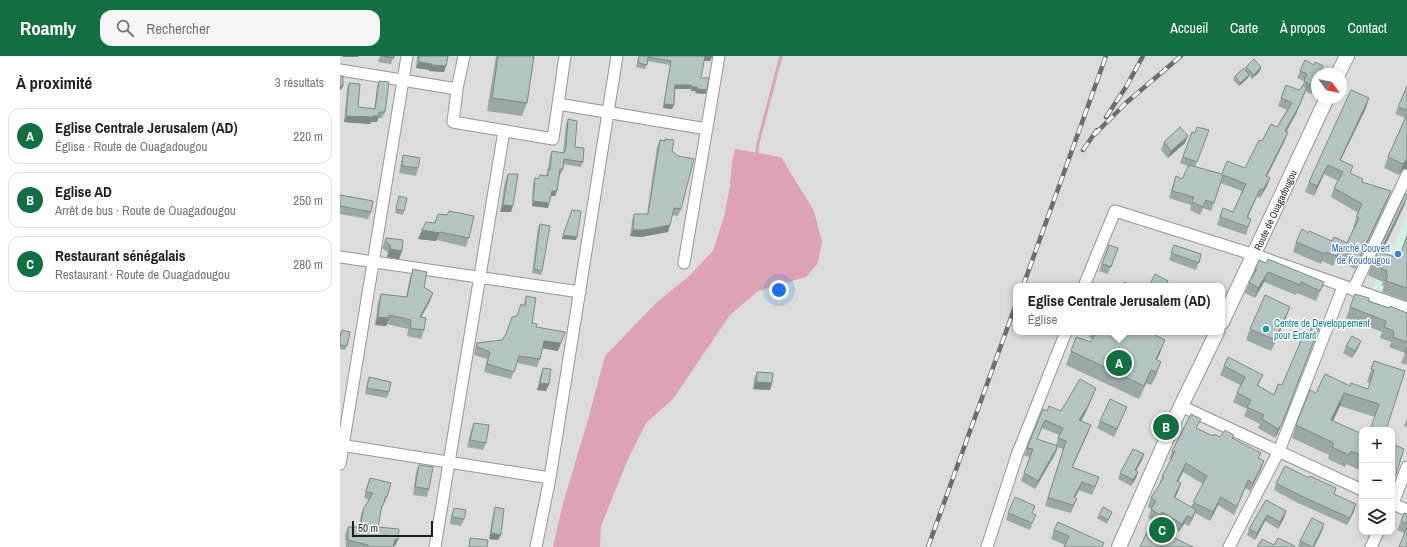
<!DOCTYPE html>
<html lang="fr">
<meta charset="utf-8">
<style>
body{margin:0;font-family:"Archivo Narrow",sans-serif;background:#f6f6f6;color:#222}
.controls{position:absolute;right:12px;bottom:12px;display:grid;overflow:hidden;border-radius:8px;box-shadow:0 2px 6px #0003}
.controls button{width:36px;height:36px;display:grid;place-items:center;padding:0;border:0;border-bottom:1px solid #e0e0e0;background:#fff;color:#222;font:20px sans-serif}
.compass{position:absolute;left:971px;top:12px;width:36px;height:36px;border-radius:50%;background:#fff;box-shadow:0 2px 6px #0003;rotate:123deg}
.scale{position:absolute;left:12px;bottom:10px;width:81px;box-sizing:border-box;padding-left:4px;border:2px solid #1e1e1e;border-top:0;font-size:11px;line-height:14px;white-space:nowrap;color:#1e1e1e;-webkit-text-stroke:3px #fff;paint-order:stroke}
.you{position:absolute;left:439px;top:234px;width:14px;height:14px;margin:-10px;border:3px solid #fff;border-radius:50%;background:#1a73e8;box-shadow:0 0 0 6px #1a73e833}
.badge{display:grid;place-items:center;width:26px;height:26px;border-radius:50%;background:#136e41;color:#fff;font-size:13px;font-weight:700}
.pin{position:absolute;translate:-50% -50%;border:2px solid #fff;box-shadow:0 1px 4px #0006}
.popup{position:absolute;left:673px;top:227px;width:212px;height:52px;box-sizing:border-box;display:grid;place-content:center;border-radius:8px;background:#fff;filter:drop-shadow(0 1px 3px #0005);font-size:13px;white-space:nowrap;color:#767676}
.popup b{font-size:15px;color:#222}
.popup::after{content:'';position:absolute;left:50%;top:100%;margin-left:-8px;border:8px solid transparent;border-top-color:#fff}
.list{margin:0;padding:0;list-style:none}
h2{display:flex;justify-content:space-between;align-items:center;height:52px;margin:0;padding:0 16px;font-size:17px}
h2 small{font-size:13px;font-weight:400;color:#767676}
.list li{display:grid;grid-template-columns:26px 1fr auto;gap:12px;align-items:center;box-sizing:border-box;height:56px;margin:0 8px 8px;padding:0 8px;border:1px solid #e0e0e0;border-radius:12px}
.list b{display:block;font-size:15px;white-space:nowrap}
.list p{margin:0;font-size:13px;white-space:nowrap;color:#767676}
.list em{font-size:13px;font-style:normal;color:#767676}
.icon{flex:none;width:22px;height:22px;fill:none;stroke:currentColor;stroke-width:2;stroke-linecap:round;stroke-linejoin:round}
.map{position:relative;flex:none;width:1067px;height:491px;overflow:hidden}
header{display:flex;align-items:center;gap:24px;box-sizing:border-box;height:56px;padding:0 20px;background:#136e41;color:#fff}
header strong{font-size:19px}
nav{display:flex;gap:22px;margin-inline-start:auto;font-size:14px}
.search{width:280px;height:36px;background:#f6f6f6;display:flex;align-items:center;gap:10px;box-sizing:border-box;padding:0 14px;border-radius:12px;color:#767676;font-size:15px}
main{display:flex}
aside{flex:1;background:#fff}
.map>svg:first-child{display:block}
</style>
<header>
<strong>Roamly</strong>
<div class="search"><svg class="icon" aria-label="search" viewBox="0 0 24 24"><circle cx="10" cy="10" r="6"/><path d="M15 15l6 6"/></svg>Rechercher</div>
<nav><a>Accueil</a><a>Carte</a><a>À propos</a><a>Contact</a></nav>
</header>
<main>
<aside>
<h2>À proximité<small>3 résultats</small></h2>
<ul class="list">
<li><span class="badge">A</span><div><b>Eglise Centrale Jerusalem (AD)</b><p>Église · Route de Ouagadougou</p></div><em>220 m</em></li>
<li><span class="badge">B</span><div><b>Eglise AD</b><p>Arrêt de bus · Route de Ouagadougou</p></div><em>250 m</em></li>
<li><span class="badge">C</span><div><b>Restaurant sénégalais</b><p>Restaurant · Route de Ouagadougou</p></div><em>280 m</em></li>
</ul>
</aside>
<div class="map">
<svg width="1067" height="491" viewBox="0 0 1067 491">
<rect width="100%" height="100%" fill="#e4edef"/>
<!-- residential -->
<path fill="#dbdcdb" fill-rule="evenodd" d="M0,0h1067v491h-1067zM977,18h24v24h-24zM676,230h206v46h-206zM1022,374h30v102h-30z"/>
<!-- commercial -->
<path fill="#d2f0e2" d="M1067,159v90l-37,-12z"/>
<!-- water -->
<path fill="#dda3b3" d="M395,93l46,8 33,54 8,31 -4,21 -12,14 -48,14 -28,24 -57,84 -27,24 -18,36 -27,67 -1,21h-47l9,-40 27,-91 16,-60 52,-54 31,-25 25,-26 11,-34 6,-31 2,-25z"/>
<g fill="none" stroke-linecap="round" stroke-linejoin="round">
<!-- stream -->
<path stroke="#dda3b3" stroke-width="3" d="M417,96l1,-9 23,-87"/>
<!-- minor casing -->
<g stroke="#959595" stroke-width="13">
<path id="minor" d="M124,0l-7,33 -4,33 100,17 12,-83
M0,14l117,19
M218,48l149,25
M0,201l240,35
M344,207l35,-207
M744,230l31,-75 140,44 152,53
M1013,234l54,-115
M841,350l181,84
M0,389l210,33
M0,408l67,-408
M1052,448l15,6
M1052,450l15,-39
M95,491l69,-416
M196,491l14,-69 67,-422
M647,491l30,-92 49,-123
M889,491l50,-96 64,-164
M1031,491l7,-15"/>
</g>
<!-- tertiary casing -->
<g stroke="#959595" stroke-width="16">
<path id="tertiary" d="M998,18l9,-18
M882,266l105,-224
M779,491l62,-141 36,-74"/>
</g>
<!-- minor -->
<use href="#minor" stroke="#fff" stroke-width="11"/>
<!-- tertiary -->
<use href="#tertiary" stroke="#fff" stroke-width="14"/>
<!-- rail casing -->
<g stroke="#6c6c6c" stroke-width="4.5">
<path id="rail" d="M766,61l20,-30 17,-31
M754,79l33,-33 54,-46
M743,94l14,-20
M683,230l83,-230
M588,491l88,-243"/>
</g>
<!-- rail -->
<use href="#rail" stroke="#fff" stroke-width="3" stroke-dasharray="9" stroke-linecap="butt"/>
</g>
<!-- wall -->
<path fill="#9aa9a7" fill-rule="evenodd" d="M40,0h14l-3,8 -13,-2z
M77,0h31l-2,10 -2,6 -15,-1 1,-1 -14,-2z
M156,0h38l-7,47 -5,13 -35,-5z
M299,0h73l-2,5h-6l-3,17 4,16 -10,-1 1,-2h-5l-1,-2h-15l-1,16 -2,4 -9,-1 7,-43 -23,-4 -2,8 -9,-2z
M906,11h15l-1,4 -8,8 -3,-4 -1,3 -9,8 -6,-6 2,-4 10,-6z
M960,15l17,3v7l-6,13 -5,-3 -10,23 -10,18 -1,8 -18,37v9l-7,12 -3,-2 -9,21 3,2 -5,16 -29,-10 6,-17 10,4 9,-21 -21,-8 -10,28 -8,-3 -3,7 -10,-5 1,-5 -22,-7 4,-14 3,-8 6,3 6,-13 -8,-3 12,-31 3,1 2,-6 12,3 -14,37 27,7 23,-6 17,-27 15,-14 10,-17 -9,-4 3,-8 18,-8 4,-5 1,-4 -7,-3z
M39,25l6,31 -3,6h-4l-1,4h-6l-1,2 -26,-2 3,-33 2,-6 9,24 16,2 3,-22z
M1067,30v83h-4l-4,6 -15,-7 4,-11 17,-39 -10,-4z
M1026,52l-25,52 12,6 -3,7 12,9 29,9 -4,10 -32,68 -19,-10 -3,7 -11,-5 -1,3 -28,-12 3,-10 12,-9 24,8 15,2 7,-16h-1l5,-14 -27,-16 3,-9 4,-7 -14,-7 -10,22 -9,-4 4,-10z
M228,63l7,28 8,15 -2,5 -18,-3v5l-2,5h-1l-3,17 -2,5h-4l-3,12 -16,-2 1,-23 2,-5 3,1 2,-4 6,1 2,-7 2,-13 2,-5 11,2 3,-29z
M320,84l12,11 9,58 -3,7 -6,-1 -4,17 -27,5 -11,-1 2,-15 2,-7h13l10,-67z
M824,86l21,1 -17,15 -7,-8z
M63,99l15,13 -2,8 -17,-3 2,-10z
M168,118l3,38h-11l5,-31z
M0,139l31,17 -3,7 -28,-5z
M59,140l5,15 -1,4 -8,-2z
M1064,150l-22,47 17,5 8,-23v66l-25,-9 2,-6 -2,-1 1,-3 -15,-7 4,-11z
M109,155l20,27 -3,9 -29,-7 -1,1 -18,-2 16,-16 4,-9 9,1z
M200,168l2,47 -1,4 -9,-2 6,-45z
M46,182l16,13 -3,8 -12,-2 1,-4 -6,-5z
M769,189l9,3 -10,26 -9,-3z
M834,189l27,9 -5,16 -27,-10z
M73,213l11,18 6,14 -9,16 3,13 -3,9 -14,-3 1,-7 -21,-5 -1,2 -11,-1 3,-23 3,-8 25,3 4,-20z
M915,213l69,13 -8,19 -19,-8 -1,2 -32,-13 -9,16 -10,-5 4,-11 4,-7z
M1015,238l13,7 21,7 18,5v52l-6,-2 4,-10 -16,-6 2,-5 -11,-4 2,-6 -36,-14z
M186,240l6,27 26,28 -16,-3 -2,11 -3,8 -20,-4 -6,16 -27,-7 3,-13 -13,-4 1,-5 2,-7 25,-3 22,-35z
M946,262l-15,33 -25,-11 4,-11z
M2,274l5,16 -2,4 -5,-1v-14z
M751,276h58l11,21 -3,7 -1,15 -5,10 -5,-2 -7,16 -73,-34 10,-28 15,5 1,-3 -3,-2z
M1006,290l12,2 -6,10 -9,-5z
M1034,305l31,10 -30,46 -35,-11 -7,15 29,13v37l-16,-7 -1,3 -17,-8 1,-4 -37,-17 4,-13 20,-32 34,-7 18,3 2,-6 -3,-1z
M884,310l39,9 -5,11 16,9 4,-11v49l-3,5 -17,-10 2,-4 -16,-8 3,-7 -14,-7 4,-9 3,-8 -20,-10z
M203,312l6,16 -3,7 -9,-1 3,-14z
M417,316l15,11 -2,7 -17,-1 1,-10z
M29,321l20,15 -2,6 -22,-4 2,-11z
M756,332l-3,8 -8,18 -4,6 7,13 -16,34 27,10 -7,18 -13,-5 -4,8 2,1 -6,14 -26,-7 18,-57 -5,-2 -3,7 -20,35 -14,-8 9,-24 -6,-1 3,-8 20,-37h14zM702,372l17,7 -3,10 -19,-6z
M787,351l-13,30 -17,-9 3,-7z
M1067,362v9l-3,-1z
M134,367l12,20 -3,7 -16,-3 4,-17z
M857,372l16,8 20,3 26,19 5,3 -3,8 -11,22 -5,-3 -11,27 -16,-10 -8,16 -15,-8 -6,13 -5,-2 -5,8 -20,-12 -2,3 -9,-5 3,-9 -3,-2 3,-9 8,-13 3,-9 9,-16 -2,-1 3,-8zM843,416l20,12 -12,23 -16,-10 3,-5v-11z
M1052,388l4,30 -4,12z
M804,398l-2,6 -6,11 2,1 -2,6 -5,8 -13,-7 2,-6z
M79,409l10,24 -2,8 -14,-2 3,-23z
M30,422l17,19 -2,6h-1l-3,9 -3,15 17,19h-2v1h-47l-1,-13 3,-7h11l2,-13 3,-6 5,-8 -5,-2 3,-13z
M969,422l27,10 -2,6 22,10 -2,7 -7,14 -49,-22 -24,-13 2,-7z
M926,444l20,11 -2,7 -6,11 -13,-8 -10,19 -8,-5 2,-6z
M695,450l-3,7 1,9 -3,8 -24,-10 2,-7z
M155,451l3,33 -9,-1 4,-26z
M114,452l10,11 -3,7 -11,-2 1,-8z
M772,456l-5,12 -10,-6 2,-3z
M1067,458v33l-3,-14 -7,-3 4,-9z
M984,468l-2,7 -8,16h-16l2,-6z
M714,474l50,13 -2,4h-38l1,-2 -14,-6z"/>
<!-- shaded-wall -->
<path fill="#7d8988" d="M3,0h16l-1,1h-15z
M365,0l7,1 -2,4h-6z
M79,6l13,2 -2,6 -14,-2z
M91,9l15,1 -2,6 -15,-1z
M921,11l-1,4 -8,8 2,-4z
M909,19l-1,3 -9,8 1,-3z
M977,23v2l-6,13 2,-8z
M335,29h16l-1,4h-16z
M0,30h3l-2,4h-1z
M352,31h5l-1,4h-5z
M967,31l-11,27 -14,25 3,-8z
M357,33l10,1 -2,4 -10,-1z
M1029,42l-3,10 -30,61 4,-9z
M324,48l10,1 -2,4 -9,-1z
M6,60h33l-2,6h-6l-1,2 -26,-2z
M948,76l-3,8 -22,44 3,-8z
M848,80l-3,7 -17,15 3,-7z
M1067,103v10h-4l-4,6 4,-11z
M988,109l-4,9 -10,22 3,-10z
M930,122l-3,8 -7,12 3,-8z
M920,133l-3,7 -13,29 3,-8z
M212,135h5l-2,5h-5z
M1051,135l-4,10 -32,68 4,-10z
M1067,141l-3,9 -28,57 4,-11z
M193,145l16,2 -1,5 -16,-2z
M163,149l10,1 -2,6h-11z
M330,169l-2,7 -27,5 -11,-1 3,-6z
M82,174l18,3 -4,8 -18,-2z
M223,179l14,2 -1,3 -14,-1z
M50,193l12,2 -3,8 -12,-2z
M928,216l-4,10 -9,16 3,-10z
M93,237l-3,8 -13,24 3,-8z
M950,251l-4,11 -15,33 4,-11z
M38,261l11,1 -3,8 -11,-1z
M977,278l-39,99 -3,5 3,-9z
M825,284l-5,13 -8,17 4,-11z
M204,285l17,2 -3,8 -17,-3z
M1021,285l-3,7 -6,10 3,-7z
M821,306l-5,13 -5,10 5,-13z
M811,314l-5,13 -7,16 5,-13z
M416,326l16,1 -2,7 -17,-1z
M200,327l9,1 -3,7 -9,-1z
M756,332l-3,8 -8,18 -8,14 2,-8z
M1004,337l-4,13 -13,27 4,-13z
M787,351l-3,7 -10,23 3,-8z
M751,369l-3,8 -19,42 3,-8z
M718,390l-3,8 -20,35 3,-8z
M804,398l-2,6 -9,16 2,-6z
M924,405l-3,8 -11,22 3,-8z
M846,407l-3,9 -9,17 3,-8z
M798,416l-2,6 -5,8 2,-6z
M742,426l-3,8 -8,15 3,-8z
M841,427l-3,9 -7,13 3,-8z
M881,441l-3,8 -8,16 3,-9z
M1016,448l-2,7 -7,14z
M856,454l-3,8 -4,8 3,-8z
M946,455l-2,7 -6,11 2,-7z
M822,456l-3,8 -2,3 3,-8z
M927,459l-2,6 -10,19 2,-7z
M847,460l-3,8 -5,8 3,-8z
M984,468l-2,7 -8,16h-1z
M151,477l10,2 -3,5 -9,-1z
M55,483l3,1 -3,6h-3z"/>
<!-- building -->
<path fill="#b3c4c2" stroke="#7d8988" d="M43,0h11v2z
M79,0h29l-2,10 -15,-1 1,-1 -13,-2z
M158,0h36l-7,47 -35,-5z
M299,0h73v1l-7,-1 -4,22h8l-2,12 -10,-1v-2h-5l-1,-2h-16l-1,20 -10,-1 7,-43 -23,-4 -1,8 -9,-2z
M914,3l7,8 -7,8 -8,-8z
M965,4l9,5 1,-3 8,4 -4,8h-2v5l-4,7 -9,-5 3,-7 -7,-3z
M904,12l5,7 -9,8 -5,-7z
M0,20h3v10h-3z
M39,25l10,1 -4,30h-6v4h-6l-1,1 -26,-1 3,-33 11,1 -2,23 17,2z
M946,29l13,5 4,-5 4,2 -8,19 -14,25 3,1 -22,44 4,2 -7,12 -3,-1 -13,28 4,2 -3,8 -28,-10 3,-9 10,4 13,-28 -23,-9 -9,28 -8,-3 -3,7 -11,-5 2,-5 -22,-6 4,-15 6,3 7,-14 33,9 5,-13 18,7 14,-28 3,1 9,-17 6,3 15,-24 -11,-5z
M1067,30v24l-9,-3z
M1011,34l18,8 -29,62 13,6 -3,7 13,6 -1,3 29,9 -32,68 -20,-10 -2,7 -11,-4 -1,2 -29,-12 6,-13 6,4 1,-2 23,10 2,-4 13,6 12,-25 -3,-1 6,-13 -28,-16 9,-16 -15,-7 -11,21 -8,-4z
M1067,58v45l-4,5 -15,-7z
M228,63l9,2 -2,26 9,1 -1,14 -19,-3 -1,10h-3l-3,22h-5l-3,12 -16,-2 2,-23 3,1 2,-4 8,1v-7l2,1 2,-19 12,2 2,-7z
M840,71l8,9 -17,15 -7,-9z
M857,71l12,3 -12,32 -14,-5 9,-25 3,1z
M325,83l9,1 -2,11 6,5 16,3 -13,50 -7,-1 -4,17 -26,5h-11l1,-16h14l12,-74 5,1z
M63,99l17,3 -2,10 -16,-2z
M168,118h10l-5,32 -10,-1z
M1065,138h2v3l-27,55 19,6 8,-22v52l-21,-7 2,-6 -2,-1 1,-3 -15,-7z
M0,139l33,6 -2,11 -31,-6z
M59,140l8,2 -3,13 -8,-2z
M232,154l9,1 -4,26 -14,-2z
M109,155l25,5 -5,22 -29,-6v1l-18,-3 4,-8 9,1 3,-9 9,1z
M200,168l10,2 -8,45 -8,-2z
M46,182l17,2 -1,11 -12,-2v-4l-5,-4z
M769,189l9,3 -7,19 -9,-3z
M834,189l27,9 -2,9 -28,-10z
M928,203l56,23 -4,9 -19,-9 -1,3 -32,-13 -10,16 -9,-6 8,-13h-2l4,-9 7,3z
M73,213l14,3 -3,15 9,6 -13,24 6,1 -2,12 -14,-2 1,-8 -22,-5v3l-11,-1 3,-23 26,3z
M815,218l13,7 -2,4 1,1h-18z
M784,226l8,4h-10z
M1015,238l14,4 -1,3 21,7 1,-2 17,7v29l-14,-5 1,-6 -10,-4 2,-6 -36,-14z
M925,239l25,12 -15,33 -25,-11z
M186,240l10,2 -4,25 5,1 -1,3 29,5 -4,11 -17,-2 -4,18 -21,-3 -5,16 -27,-8 3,-12 -13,-5v-4l25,-3 4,-6 6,-17 5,-1 4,-12 4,2z
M974,267l6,2 -38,99 -4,5 -16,-10 2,-4 -17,-8 4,-7 -14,-7 8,-16 -21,-11 4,-9 35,18 -6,10 17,10 4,-11 4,1 21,-49 4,2z
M2,274l8,2 -3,14 -7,-1v-8z
M756,276h53l16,8 -9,19 5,3 -5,10 -5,-2 -7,16 -73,-35 5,-14 15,5z
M1012,280l9,5 -6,10 -9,-5z
M1067,291v6l-2,-1z
M1034,305l31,10 -19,59h-16l9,-26 -35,-11 -13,27 31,14v22l-11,-5 -2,4 -17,-8 2,-4 -38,-18 14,-35 6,3 9,-19 25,12 1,-3 17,6 6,-19 -3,-1z
M203,312l8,1 -2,15 -9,-1z
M417,316l16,1 -1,10 -16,-1z
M29,321l22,5 -2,10 -22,-4z
M740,323l16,9 -8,18 -9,14 12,5 -19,42 27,10 -4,10 -13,-5 -8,15 3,2 -4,6 -25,-7 18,-57 -8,-3 5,-10 -18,-8 -8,19 21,7 -20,35 -14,-8 9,-24 -6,-1 16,-39 4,2 2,-5 12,5z
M770,343l17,8 -10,22 -17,-8z
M851,358l10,5 -5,9 17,8 1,-2 6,3 5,-7 9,5 -2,3 29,15 -3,5 6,3 -11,22 -5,-3 -11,27 -16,-10 -8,15 -20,-10 14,-26 -21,-13 -9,18 4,2 -7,14 22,13 -4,8 -5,-2 -5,8 -20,-12 -2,3 -9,-6 5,-8 -5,-3 13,-21 -2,-1 13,-24 -3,-1z
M134,367l15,2 -3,18 -16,-3z
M1052,388l12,5 -8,25 -4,-1z
M793,393l11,5 -9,16 3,2 -5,8 -13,-7z
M79,409l14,2 -4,22 -14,-2z
M945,410l24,12 1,-2 26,12 -2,6 22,10 -6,14 -49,-22 -25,-13z
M30,422l21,5 -4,14 -1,-1 -3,9h-1l-4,22 21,2 -1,11 -3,-1 -2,8h-25v-2l-20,-5v-13h12l4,-19 9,-15 -7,-1z
M675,441l20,9 -3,7 4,2 -4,8 -24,-10z
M926,444l20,11 -6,11 -13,-7 -10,18 -8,-4z
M155,451l9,2 -3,26 -10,-2z
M763,451l9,5 -4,8 -9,-5z
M114,452l12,2 -2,9 -12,-2z
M1064,457l3,1v10l-6,-3z
M972,462l12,6 -11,23h-1l-12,-6z
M718,466l46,21 -2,4h-38l5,-11 -15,-6z
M810,470l43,21h-53z
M1067,471v20h-8z
M130,482l18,2 -1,7h-18z
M938,482l17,8 -1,1h-37l5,-8 12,6z"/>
<!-- markers -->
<circle fill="#3f7fe0" stroke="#fff" stroke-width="1.5" cx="1058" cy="198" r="4"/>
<circle fill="#0f9aa8" stroke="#fff" stroke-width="1.5" cx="926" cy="273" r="4"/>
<g text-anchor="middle" stroke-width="3" stroke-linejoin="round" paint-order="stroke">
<!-- street labels -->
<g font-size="10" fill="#1e1e1e" stroke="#fff">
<text transform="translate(935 154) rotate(-65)" y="4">Route de Ouagadougou</text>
</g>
<!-- shop labels -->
<g font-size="10" fill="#366cbe" stroke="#fff" text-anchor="end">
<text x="1050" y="196">Marché Couvert<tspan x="1050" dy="12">de Koudougou</tspan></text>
</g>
<!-- culture labels -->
<g font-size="10" fill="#0d838f" stroke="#fff" text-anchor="start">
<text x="934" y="271">Centre de Developpement<tspan x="934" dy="12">pour Enfant</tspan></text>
</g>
</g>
</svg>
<div class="controls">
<button>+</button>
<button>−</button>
<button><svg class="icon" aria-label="layers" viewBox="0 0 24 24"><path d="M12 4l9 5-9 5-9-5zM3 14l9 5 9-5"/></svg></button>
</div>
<svg class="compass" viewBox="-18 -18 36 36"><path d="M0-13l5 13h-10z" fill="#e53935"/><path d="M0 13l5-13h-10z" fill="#767676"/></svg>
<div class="scale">50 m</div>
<div class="you"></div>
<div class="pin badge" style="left:779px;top:307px">A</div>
<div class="popup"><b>Eglise Centrale Jerusalem (AD)</b>Église</div>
<div class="pin badge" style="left:826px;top:371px">B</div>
<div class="pin badge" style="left:822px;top:474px">C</div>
</div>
</main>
